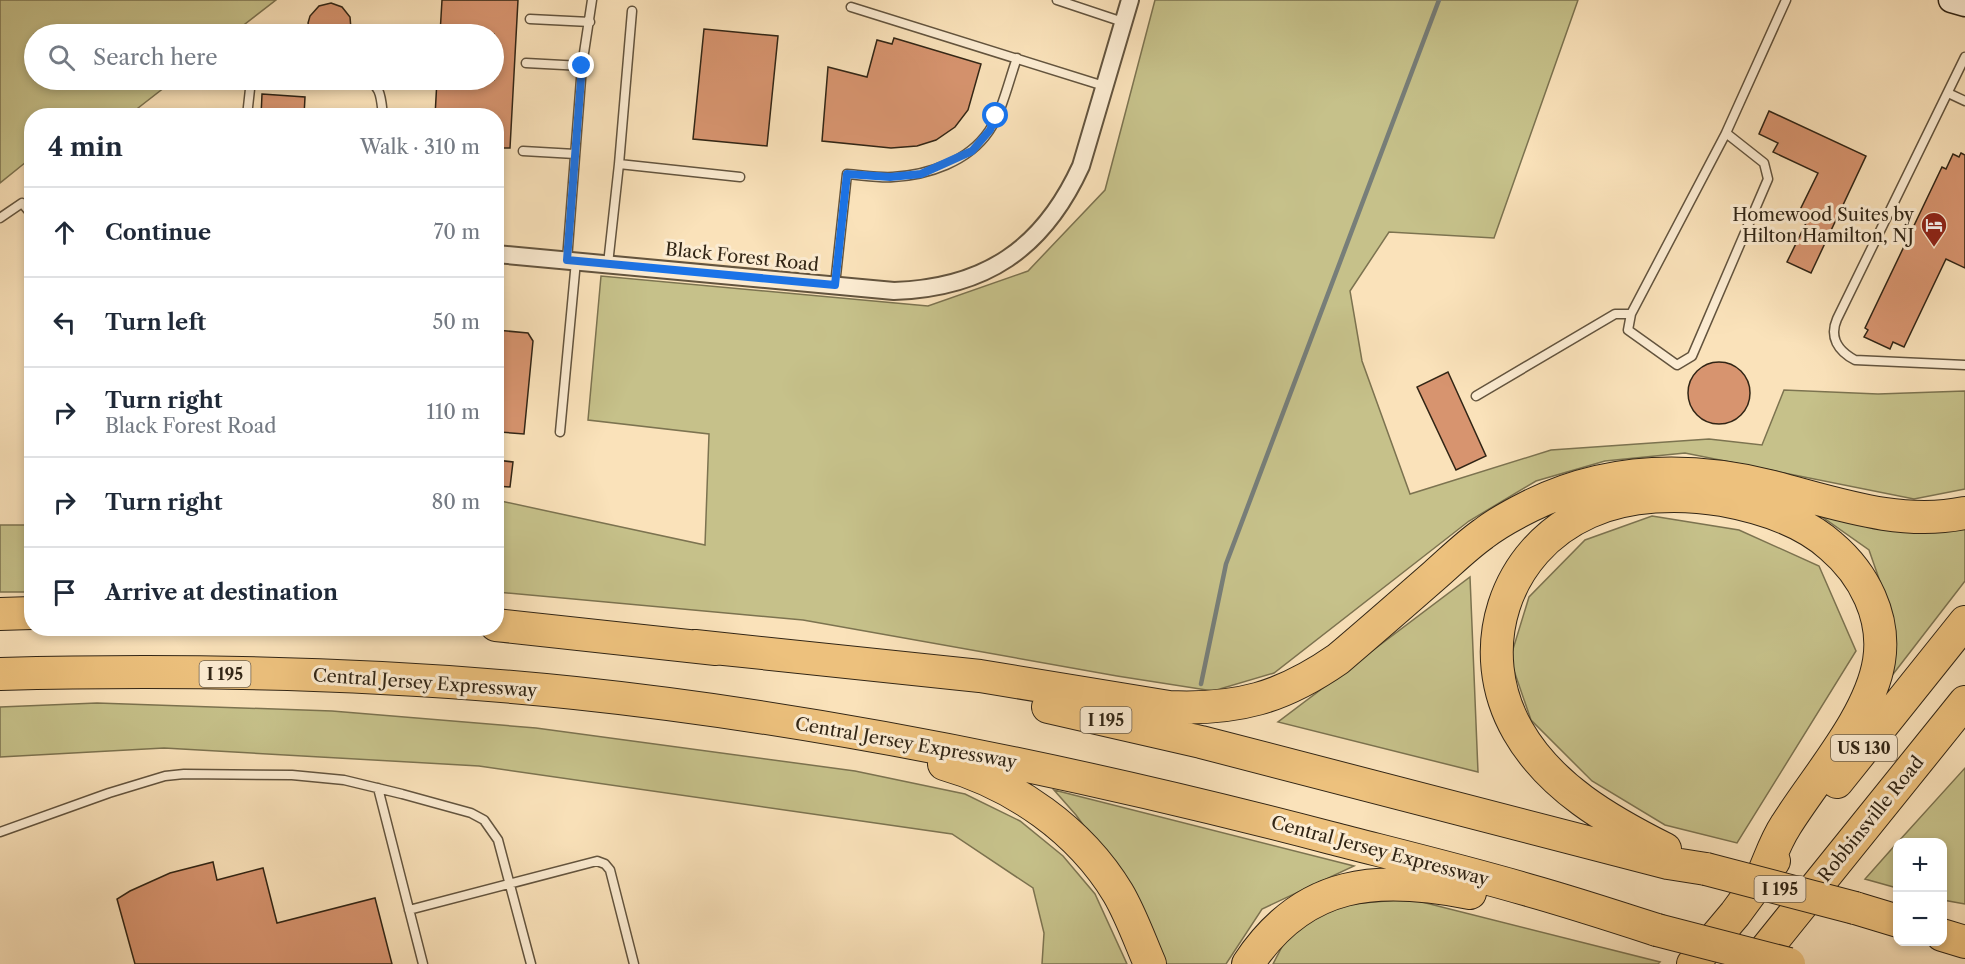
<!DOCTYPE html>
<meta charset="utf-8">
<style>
body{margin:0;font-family:"Libre Caslon Text",serif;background:#f2f2f3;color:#1f2937}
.controls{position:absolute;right:18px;bottom:18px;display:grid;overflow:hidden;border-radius:12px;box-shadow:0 3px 9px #0003}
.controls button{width:54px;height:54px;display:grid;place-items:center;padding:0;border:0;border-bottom:2px solid #e0e1e3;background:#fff;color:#1f2937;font:30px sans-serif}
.stop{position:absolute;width:18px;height:18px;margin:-14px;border:4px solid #1a73e8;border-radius:50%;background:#fff}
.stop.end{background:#1a73e8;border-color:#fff;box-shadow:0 2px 6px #0008}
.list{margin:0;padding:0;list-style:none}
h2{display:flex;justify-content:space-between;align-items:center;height:78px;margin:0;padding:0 24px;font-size:26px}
h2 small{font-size:20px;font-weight:400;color:#747a83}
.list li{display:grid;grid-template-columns:39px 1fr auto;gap:18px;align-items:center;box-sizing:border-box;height:90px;padding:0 24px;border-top:2px solid #e0e1e3}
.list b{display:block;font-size:22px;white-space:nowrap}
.list p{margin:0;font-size:20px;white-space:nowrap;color:#747a83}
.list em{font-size:20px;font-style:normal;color:#747a83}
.icon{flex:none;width:33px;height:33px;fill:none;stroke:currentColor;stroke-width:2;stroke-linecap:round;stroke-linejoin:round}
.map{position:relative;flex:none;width:1965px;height:964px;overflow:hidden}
.search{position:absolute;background:#fff;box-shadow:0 3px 9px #0003;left:24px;top:24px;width:480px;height:66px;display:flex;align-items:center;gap:15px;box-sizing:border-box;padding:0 21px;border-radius:33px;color:#747a83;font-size:22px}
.panel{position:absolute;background:#fff;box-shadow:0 3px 9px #0003;left:24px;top:108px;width:480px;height:528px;border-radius:24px}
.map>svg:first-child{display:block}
</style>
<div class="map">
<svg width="1965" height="964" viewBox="0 0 1965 964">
<rect width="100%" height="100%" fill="#fae2ba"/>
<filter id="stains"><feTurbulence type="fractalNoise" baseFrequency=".00333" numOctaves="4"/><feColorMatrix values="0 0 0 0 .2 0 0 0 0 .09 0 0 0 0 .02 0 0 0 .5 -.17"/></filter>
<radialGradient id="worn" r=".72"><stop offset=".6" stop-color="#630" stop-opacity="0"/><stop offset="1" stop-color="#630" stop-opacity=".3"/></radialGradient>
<!-- green -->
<path fill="#c6c18a" stroke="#7c7350" stroke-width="1.5" d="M0,0h276l-44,34h-198v46h140l-45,35 -97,1 -1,42 -31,25z
M1155,0h423l-84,238 -105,-6 -39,59 12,70 48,133 141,-44 158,-11 53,6 22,-55 94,4 87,-3v98l-51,10 -229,-46 -80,8 -69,20 -67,40 -195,152 -61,18 -96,-15 -314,-56 -306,-28 -1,-92 209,45 4,-111 -121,-14 13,-144 327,30 100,-35 77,-81z
M1801,502l164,17v62l-78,101 5,-66 -23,-66z
M1652,516l87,14 80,36 37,85 -119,192 -72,-18 -73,-44 -61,-61 -21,-61 19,-62 56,-57z
M0,525h31v67h-31z
M1470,577l8,195 -200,-50z
M97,703l235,8 204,17 319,43 110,23 55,27 43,35 32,38 32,70h-85l2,-31 -11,-45 -81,-54 -473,-68 -315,-18 -164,9v-50z
M1965,768v136l-22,-4 -1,-58h-44z
M1054,790l300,76 -92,43 -36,55h-63l-37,-81 -50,-68z
M1897,843v45l-32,-9z
M1410,899l250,63 -2,2h-385l13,-25 41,-33z"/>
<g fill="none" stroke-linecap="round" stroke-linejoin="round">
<!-- stream -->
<path stroke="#777e79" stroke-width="4.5" d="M1201,684l25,-120 213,-564"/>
</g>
<!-- building -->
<path fill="#d7946f" stroke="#312515" stroke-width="1.5" d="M442,0h76l-8,148h-14v-32h-61l2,-36h57v-46h-54z
M331,3l11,4 8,10 1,12 -2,5h-38l-3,-11 2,-7 9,-10z
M704,29l74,7 -11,110 -74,-7z
M894,38l87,26 -13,46 -13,17 -19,13 -19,6 -26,2 -69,-7 6,-74 39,10 10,-37 15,4z
M262,94l43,3 -1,19h-43z
M1769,111l97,45 -55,117 -24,-11 19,-39 -10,-5 22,-45 -45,-21 5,-9 -19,-9z
M1961,153l4,2v113l-19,-9 -42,88 -11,-5 -3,7 -26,-12 4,-7 -3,-2 77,-161 4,2 7,-15 6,3z
M496,330l32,3 5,8 -9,93 -24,-2 -3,28 16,2 -3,25 -14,-1z
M1688 393a31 31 0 1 1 62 0a31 31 0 1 1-62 0Z
M1448,372l38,84 -30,14 -39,-83z
M213,862l4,18 46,-12 14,55 98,-25 17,66h-257l-18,-65 13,-8 40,-18z"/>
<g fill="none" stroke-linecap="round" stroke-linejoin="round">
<!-- lane casing -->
<g stroke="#63543e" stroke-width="11">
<path id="lane" d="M1057,0l66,22
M851,7l253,79
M530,19l60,3
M1965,57l-128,262c-8,18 1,32 18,41l110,5
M526,63l56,3
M364,80c18,4 17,20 19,36
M1948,93l17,8
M247,116l4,-36
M1726,133l38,30 4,16 -76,177 -15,9 -49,-35 3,-16 95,-181 60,-133
M523,151l52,3
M619,164l13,-153
M0,218l22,-15 10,12
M567,260l15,-194 10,-66
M608,264l11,-100 121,13
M835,285l12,-111c15,1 31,4 46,3 35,-2 75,-15 96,-46 13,-19 20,-51 28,-73
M1476,396l139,-82h16
M560,432l16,-171
M378,788l45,176
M0,832l109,-39 56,-17 19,-2 108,1 52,5 58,14 69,19 13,7 14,20 33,124
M409,910l188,-49 8,3 5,6 24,94"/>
</g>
<!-- street casing -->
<g stroke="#63543e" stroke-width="20">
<path id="street" d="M496,254l398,37c91,-3 149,-42 187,-125l49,-166"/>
</g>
<!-- secondary casing -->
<g stroke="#312515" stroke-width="27">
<path id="secondary" d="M1951,0l14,4"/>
</g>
<!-- highway casing -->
<g stroke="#312515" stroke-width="34">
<path id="highway" d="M0,614l32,-1
M496,625l220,24
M695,646l285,30 189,31c68,3 113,-9 169,-48 33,-28 65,-56 97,-84 16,-14 31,-29 48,-41 14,-11 31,-20 47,-28 77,-38 157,-40 239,-20 64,16 130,41 196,27
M0,674c191,-5 385,-1 575,19 256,27 508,80 756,145 66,17 132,33 197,52 43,12 86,26 129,40
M1048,707l153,35 467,121 38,6
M944,764c70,20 136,66 174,129 13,22 22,48 32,71
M1837,782l128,-160
M1665,849c-56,-28 -115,-62 -147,-118 -46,-80 -15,-181 71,-219 40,-18 91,-19 133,-12 38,7 80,20 109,46 33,28 55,71 48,115 -9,56 -63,116 -93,164 -10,15 -16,33 -23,49
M1855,908l43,13
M1942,935l23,7
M1248,964c56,-85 130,-89 222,-71
M1693,964l42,-50 39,-53
M1754,964l211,-262"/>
</g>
<!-- lane -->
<use href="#lane" stroke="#fcecd2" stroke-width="8"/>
<!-- street -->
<use href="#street" stroke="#fcecd2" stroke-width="16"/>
<!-- secondary -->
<use href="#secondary" stroke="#fcecd2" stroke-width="24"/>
<!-- highway -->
<use href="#highway" stroke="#edc17d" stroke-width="32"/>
<!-- highway-bridge casing -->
<g stroke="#312515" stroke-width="34" stroke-linecap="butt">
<path id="highway-bridge" d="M1706,869l149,39
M1657,930l132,34"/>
</g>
<!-- highway-bridge -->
<use href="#highway-bridge" stroke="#edc17d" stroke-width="32"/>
</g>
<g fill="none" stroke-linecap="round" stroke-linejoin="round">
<!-- route -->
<path stroke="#1a73e8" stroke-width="8" d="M582,66l-15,194 268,25 12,-111 43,3 31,-3 51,-23 18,-21 6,-14"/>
</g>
<!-- icons -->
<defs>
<g id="hotel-pin" transform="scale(1.35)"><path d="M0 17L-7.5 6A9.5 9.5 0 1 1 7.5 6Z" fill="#8f2418" stroke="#fcecd2"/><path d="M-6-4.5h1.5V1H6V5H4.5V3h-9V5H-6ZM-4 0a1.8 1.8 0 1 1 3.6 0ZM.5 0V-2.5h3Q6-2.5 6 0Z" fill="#fff"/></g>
</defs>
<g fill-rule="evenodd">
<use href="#hotel-pin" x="1934" y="225"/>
</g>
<g text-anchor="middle" stroke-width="6" stroke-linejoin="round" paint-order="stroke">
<!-- shield labels -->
<g fill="#fcecd2" stroke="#6e614e" stroke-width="1.5">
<rect x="199.5" y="661" width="51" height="26" rx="4.5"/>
<rect x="1080.5" y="707" width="51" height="26" rx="4.5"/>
<rect x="1831" y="735" width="66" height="26" rx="4.5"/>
<rect x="1754.5" y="876" width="51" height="26" rx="4.5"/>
</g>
<g font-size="16" font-weight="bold" fill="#312515">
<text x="225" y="680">I 195</text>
<text x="1106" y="726">I 195</text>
<text x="1864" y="754">US 130</text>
<text x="1780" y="895">I 195</text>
</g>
<!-- poi labels -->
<g font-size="18" fill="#312515" stroke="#fcecd2" text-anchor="end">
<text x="1914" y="221">Homewood Suites by<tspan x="1914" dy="21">Hilton Hamilton, NJ</tspan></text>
</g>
<!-- street labels -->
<g font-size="18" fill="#312515" stroke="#fcecd2">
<text transform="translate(742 257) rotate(6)" y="6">Black Forest Road</text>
<text transform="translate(425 683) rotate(4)" y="6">Central Jersey Expressway</text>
<text transform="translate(906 743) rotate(10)" y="6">Central Jersey Expressway</text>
<text transform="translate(1871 819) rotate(-51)" y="6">Robbinsville Road</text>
<text transform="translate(1380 851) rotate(15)" y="6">Central Jersey Expressway</text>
</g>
</g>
<rect width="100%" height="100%" filter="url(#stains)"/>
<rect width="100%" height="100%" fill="url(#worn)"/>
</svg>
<div class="controls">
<button>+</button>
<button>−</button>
</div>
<div class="stop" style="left:996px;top:116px"></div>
<div class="stop end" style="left:582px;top:66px"></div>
<div class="search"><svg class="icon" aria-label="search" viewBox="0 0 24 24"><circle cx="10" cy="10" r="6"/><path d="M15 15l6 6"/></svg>Search here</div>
<section class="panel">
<h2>4 min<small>Walk · 310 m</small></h2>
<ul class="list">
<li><svg class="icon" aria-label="ahead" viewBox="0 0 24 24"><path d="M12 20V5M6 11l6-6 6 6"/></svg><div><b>Continue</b></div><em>70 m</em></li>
<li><svg class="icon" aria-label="left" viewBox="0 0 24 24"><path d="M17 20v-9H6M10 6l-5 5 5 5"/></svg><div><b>Turn left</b></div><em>50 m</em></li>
<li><svg class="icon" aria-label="right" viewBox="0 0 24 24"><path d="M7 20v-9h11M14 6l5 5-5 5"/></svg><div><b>Turn right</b><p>Black Forest Road</p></div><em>110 m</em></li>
<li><svg class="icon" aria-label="right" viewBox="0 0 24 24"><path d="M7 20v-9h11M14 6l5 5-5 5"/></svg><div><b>Turn right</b></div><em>80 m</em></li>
<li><svg class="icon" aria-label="arrive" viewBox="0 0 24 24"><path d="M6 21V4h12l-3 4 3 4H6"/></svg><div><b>Arrive at destination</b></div></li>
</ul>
</section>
</div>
